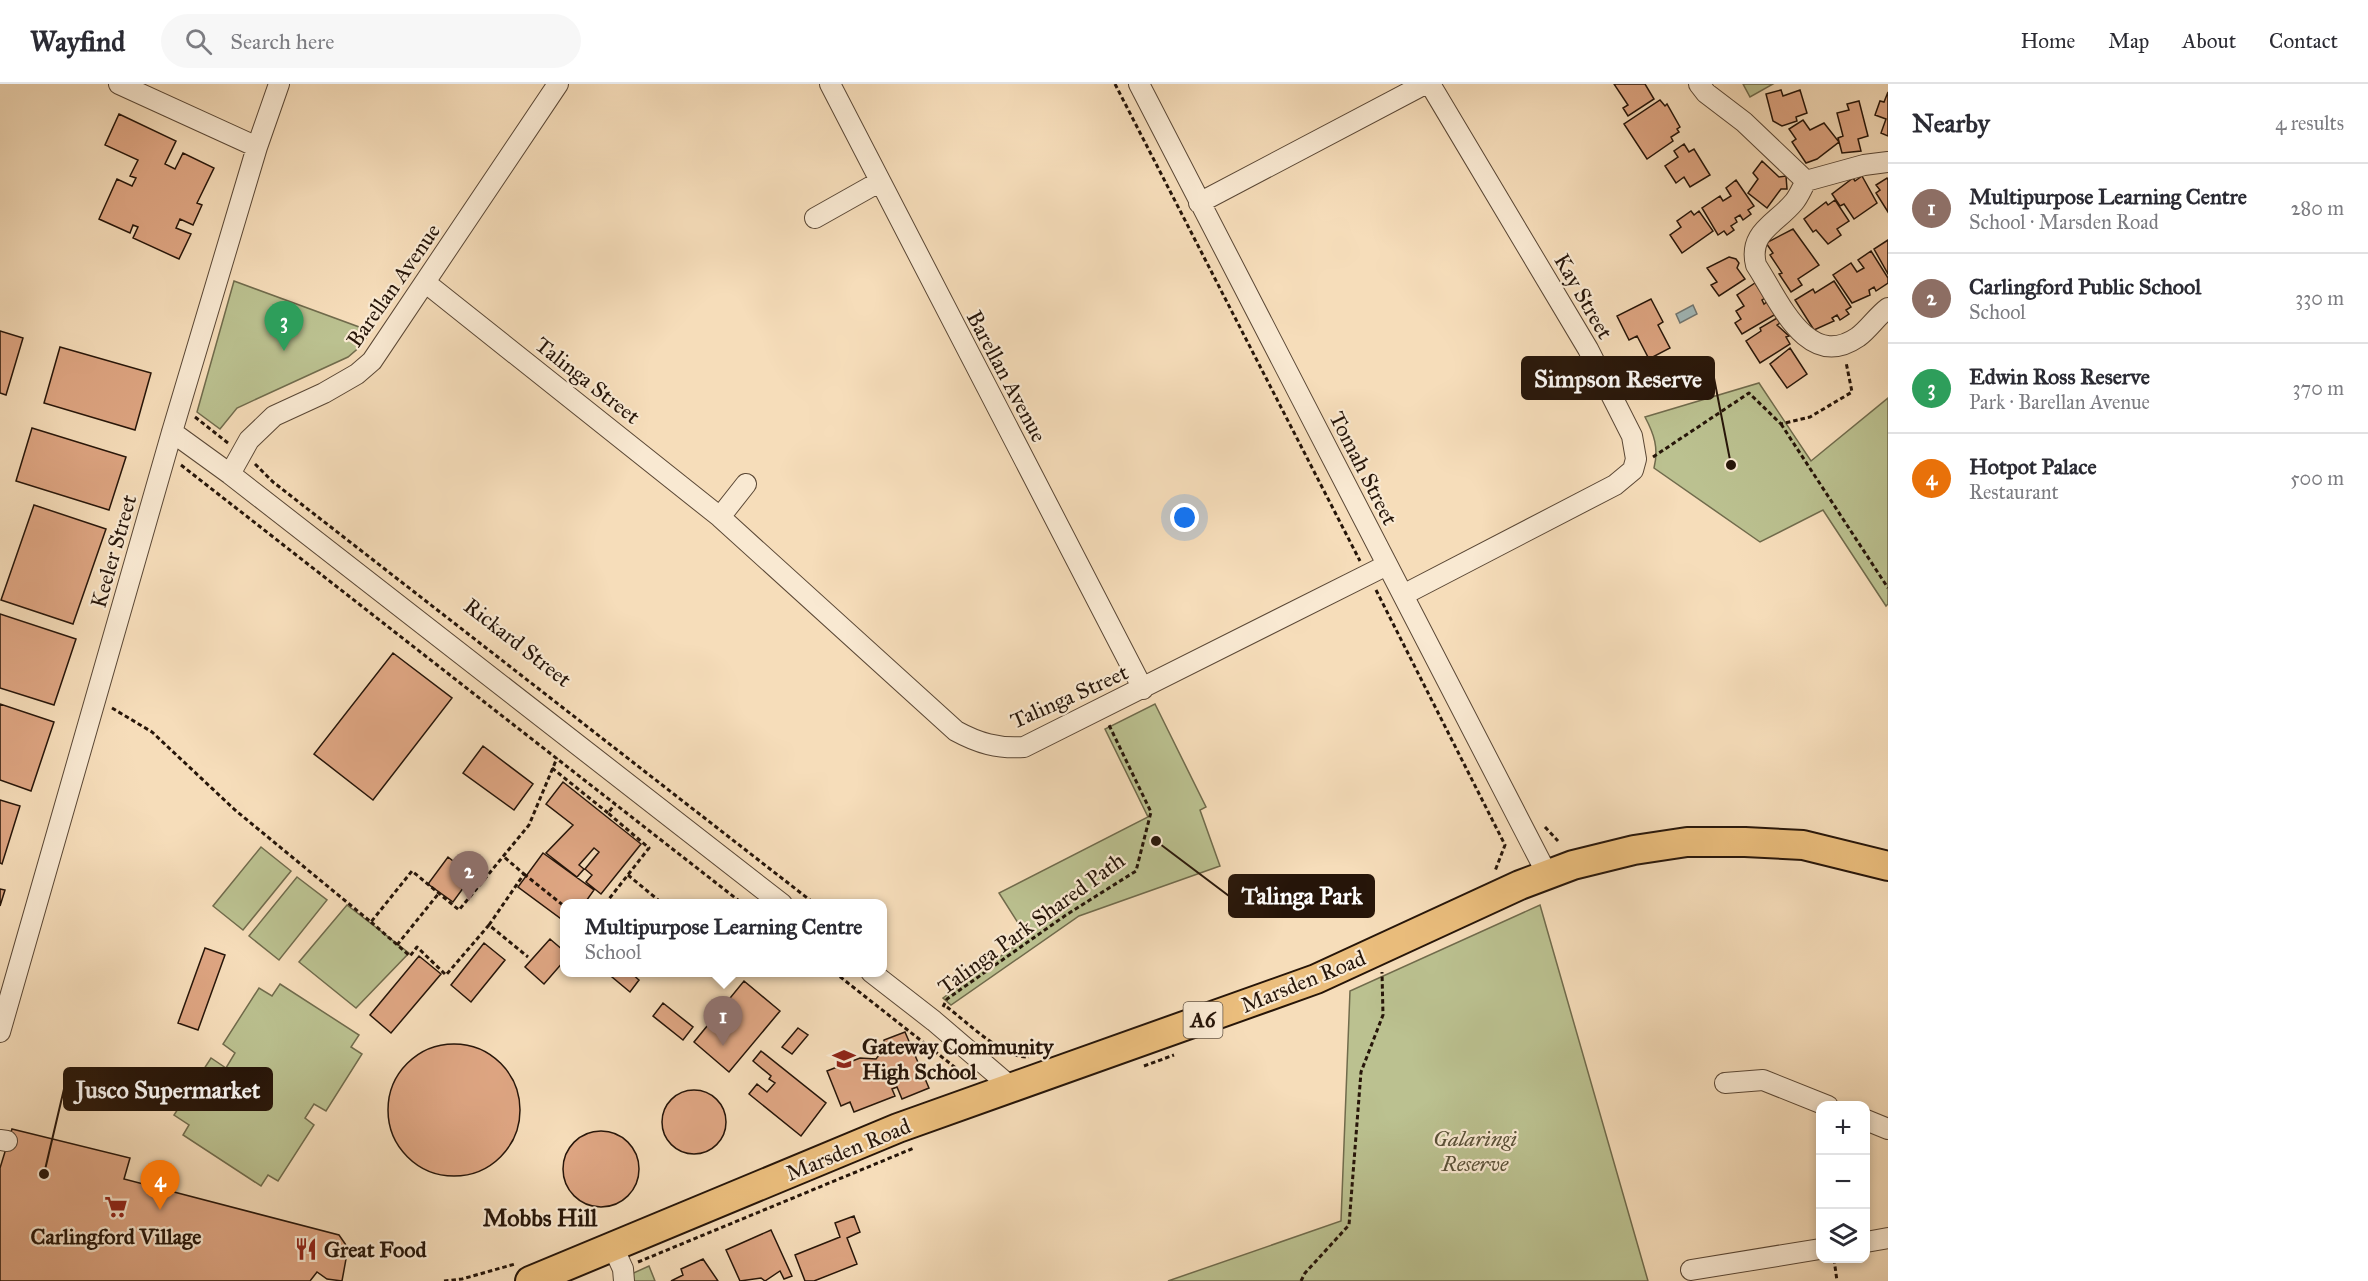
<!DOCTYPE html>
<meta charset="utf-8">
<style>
body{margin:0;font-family:"IM FELL Great Primer",serif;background:#f7f7f7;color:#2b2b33}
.controls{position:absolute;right:18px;bottom:18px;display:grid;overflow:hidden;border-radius:12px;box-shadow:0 3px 9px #0003}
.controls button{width:54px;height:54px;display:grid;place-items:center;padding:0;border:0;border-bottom:2px solid #e1e1e2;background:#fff;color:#2b2b33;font:30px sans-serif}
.you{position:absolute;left:1185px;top:434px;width:21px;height:21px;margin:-15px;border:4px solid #fff;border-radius:50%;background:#1a73e8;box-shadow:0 0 0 9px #1a73e833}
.badge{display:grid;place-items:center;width:39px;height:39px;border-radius:50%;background:#2563eb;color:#fff;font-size:20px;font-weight:700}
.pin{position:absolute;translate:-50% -50px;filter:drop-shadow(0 2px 3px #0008)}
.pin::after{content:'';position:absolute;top:32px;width:21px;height:18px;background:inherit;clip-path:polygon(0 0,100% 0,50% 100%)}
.popup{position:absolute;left:560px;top:815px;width:327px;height:78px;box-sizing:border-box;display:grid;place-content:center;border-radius:12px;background:#fff;filter:drop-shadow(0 2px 4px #0005);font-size:20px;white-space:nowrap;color:#7c7c81}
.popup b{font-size:22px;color:#2b2b33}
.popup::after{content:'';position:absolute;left:50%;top:100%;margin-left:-12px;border:12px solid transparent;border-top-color:#fff}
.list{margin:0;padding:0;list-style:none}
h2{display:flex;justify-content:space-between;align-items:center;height:78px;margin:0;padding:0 24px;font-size:26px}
h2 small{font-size:20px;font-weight:400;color:#7c7c81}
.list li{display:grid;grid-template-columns:39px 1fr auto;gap:18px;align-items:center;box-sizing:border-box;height:90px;padding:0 24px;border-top:2px solid #e1e1e2}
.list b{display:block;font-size:22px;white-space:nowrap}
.list p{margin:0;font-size:20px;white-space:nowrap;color:#7c7c81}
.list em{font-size:20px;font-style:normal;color:#7c7c81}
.icon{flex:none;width:33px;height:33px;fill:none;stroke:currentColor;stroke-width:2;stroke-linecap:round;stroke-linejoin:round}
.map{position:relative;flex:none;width:1888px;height:1197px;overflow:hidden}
header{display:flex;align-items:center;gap:36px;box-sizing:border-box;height:84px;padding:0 30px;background:#fff;border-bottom:2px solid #e1e1e2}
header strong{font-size:28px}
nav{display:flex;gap:33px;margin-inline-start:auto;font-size:21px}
.search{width:420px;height:54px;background:#f7f7f7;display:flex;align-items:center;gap:15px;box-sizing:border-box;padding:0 21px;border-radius:33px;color:#7c7c81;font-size:22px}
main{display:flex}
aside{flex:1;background:#fff}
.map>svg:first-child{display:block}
</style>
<header>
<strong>Wayfind</strong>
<div class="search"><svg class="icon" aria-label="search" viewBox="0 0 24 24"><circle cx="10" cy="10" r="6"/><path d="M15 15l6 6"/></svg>Search here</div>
<nav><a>Home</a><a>Map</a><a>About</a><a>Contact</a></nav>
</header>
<main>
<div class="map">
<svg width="1888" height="1197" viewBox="0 0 1888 1197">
<rect width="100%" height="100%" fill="#f6ddba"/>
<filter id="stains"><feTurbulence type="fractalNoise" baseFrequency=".00333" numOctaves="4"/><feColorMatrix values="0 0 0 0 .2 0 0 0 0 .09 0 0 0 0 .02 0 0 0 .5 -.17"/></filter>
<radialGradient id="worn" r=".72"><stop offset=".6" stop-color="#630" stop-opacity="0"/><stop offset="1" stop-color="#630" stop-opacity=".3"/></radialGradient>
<!-- green -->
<path fill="#bbc190" stroke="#706b4c" stroke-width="1.5" d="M1743,0h30l-23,13z
M234,197l136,50 -8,14 -14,12 -111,51 -17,21 -23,-17z
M1759,299l52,78 77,-63v206l-2,2 -63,-96 -63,32 -106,-74c5,-20 0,-34 -9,-51z
M1155,620l51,103 -6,3 20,56 -141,50 -128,89 -8,-7 84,-61 -28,-44 149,-76 -43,-88z
M261,763l30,24 -48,59 -30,-24z
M297,793l30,23 -48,60 -30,-24z
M347,821l62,48 -53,55 -57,-46z
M1540,821l108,376h-480l173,-60 9,-230z
M280,900l79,51 -8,12 11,7 -36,57 -12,-7 -9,14 9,7 -36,56 -10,-6 -7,11 -78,-51 6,-10 -15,-10 37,-57 15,10 9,-15 -12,-9 36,-56 13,8z
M649,1182l6,15h-39z"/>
<!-- water -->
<path fill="#a1b9ba" stroke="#707773" stroke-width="1.5" d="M1693,221l4,9 -17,9 -4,-9z"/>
<!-- building -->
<path fill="#dfa683" stroke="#261509" stroke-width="1.5" d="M1614,0h31l9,15 -26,17 -5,-8 5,-3z
M1781,6l2,6 17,-6 7,23 -11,4 1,4 -15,5 -9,-5 -7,-27z
M1888,8v44l-7,-3 5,-14 -11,-4 5,-14 4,1z
M1660,16l5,6 2,-2 13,23 -3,2 2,3 -8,5 2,4 -26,18 -23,-35z
M1859,17l9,35 -10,3 3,12 -19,2 -4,-15 5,-2 -6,-23 12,-3 -2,-6z
M119,30l57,27 -11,23 10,5 8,-16 31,15 -17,35 5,2 -9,20 -13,-6 -4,9 15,6 -12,25 -46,-21 5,-11 -5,-2 -3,8 -31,-14 18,-40 15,7 4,-8 -6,-2 8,-16 -33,-15z
M1803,36l7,10 14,-7 15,19 -22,17 -11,4 -14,-21 4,-3 -7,-10z
M1684,60l5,8 5,-3 16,26 -20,12 -6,-10 -8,6 -11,-17 13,-9 -4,-6z
M1762,77l17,16 7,-1 1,13h-6l-14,19 -19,-15 10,-14 -5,-6z
M1862,92l15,27 -23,16 -10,-15 -4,2 -8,-12 21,-16 2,3z
M1887,94l1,2v32l-12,-19 4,-3 -4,-5z
M1736,96l18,26 -6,4 3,4 -8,6 -3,-5 -5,3 2,4 -6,4 3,4 -7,5 -3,-4 -6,4 -16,-27 18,-12 3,5 8,-5 -5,-8z
M1835,116l14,21 -12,8 4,6 -13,9 -12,-14 -3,2 -9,-13 22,-17 2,3z
M1691,127l3,4 5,-4 14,20 -31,22 -12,-18 11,-8 -4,-6z
M1793,145l26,36 -21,14 4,6 -11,7 -12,-18 3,-1 -12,-18 3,-2 -7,-10z
M1888,156v34l-14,-25z
M1871,167l17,27v5l-12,8 -2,-4 -5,3 1,5 -18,8 -19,-28 18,-12 6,9 7,-4 -6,-8z
M1729,173l7,2 3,4 -2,5 8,11 -26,17 -8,-11 6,-3 -10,-14z
M1834,197l17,26 -5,3 3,4 -9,6 -3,-5 -5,3 2,3 -20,9 -19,-30 18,-11 2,4z
M1755,199l10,15 -3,2 2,4 4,-3 8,13 -34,20 -7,-11 6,-4 -5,-8 8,-5 -7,-11z
M1651,215l12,23 -5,3 12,23 -21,11 -12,-23 -8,4 -12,-24z
M1777,234l3,5 -3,2 12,11 -3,1 4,7 -30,19 -14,-22 15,-10 -1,-3z
M0,247l23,7 -17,57 -6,-2z
M60,263l91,26 -16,57 -91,-27z
M1790,264l17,26 -20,14 -17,-24z
M32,344l94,29 -17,53 -93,-29z
M34,421l72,24 -33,95 -72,-24z
M0,530l76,25 -22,66 -54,-17z
M393,569l59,45 -79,102 -59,-46z
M0,620l54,18 -23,69 -31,-11z
M483,662l50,38 -19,26 -51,-37z
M563,698l78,62 -40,50 -15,-12 6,-7 -7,-6 14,-17 -5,-4 -15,17 5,4 -7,8 -31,-24 27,-28 -27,-21z
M0,716l20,6 -18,58 -2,-1z
M543,769l51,37 -10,14h-20v17l-46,-34z
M448,773l24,19 -19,26 -25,-18z
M0,805l5,1 -5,16z
M550,855l14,12v10l-20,23 -19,-17z
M484,859l21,17 -34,42 -20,-17z
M205,864l20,7 -27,75 -20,-7z
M419,872l22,18 -50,59 -21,-18z
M606,888h24l9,8 -9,12z
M744,897l36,30 -51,61 -35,-30z
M663,919l30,24 -10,13 -30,-24z
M798,944l10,7 -16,19 -10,-7z
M905,948l24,56 -27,11 -5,-12 -5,2 3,7 -41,16 -4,-10 -9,4 -14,-35 33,-13 16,1 7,-9 1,-10z
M388 1026a66 66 0 1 1 132 0a66 66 0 1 1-132 0Z
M761,967l65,52 -25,33 -52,-42 8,-10 10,8 8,-9 -6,-4 2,-3 -18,-15z
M662 1038a32 32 0 1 1 64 0a32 32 0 1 1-64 0Z
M12,1045l118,29 -6,21 215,56 9,13 -6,33 -15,-2 -10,-7 -7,9h-310v-113z
M563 1085a38 38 0 1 1 76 0a38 38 0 1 1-76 0Z
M854,1132l6,16 -13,6 10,26 -43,17h-9l-10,-26 45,-18 -5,-14z
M771,1146l21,46 -8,3 -4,-8 -15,10 -4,-3 -21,3 -14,-31z
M703,1175l15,22h-47l12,-6 -2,-6z"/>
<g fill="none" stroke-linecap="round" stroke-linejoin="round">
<!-- minor casing -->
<g stroke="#5a4735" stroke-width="22">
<path id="minor" d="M119,0l138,63
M830,0l313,605
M1139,0l408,790
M1699,0l7,9 38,29 62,59
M1888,78l-24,3 -58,16c-4,7 -7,15 -12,21 -18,22 -46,30 -38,63 23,35 51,107 102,72 11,-8 19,-21 30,-29
M1199,119l226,-119
M815,134l64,-36
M426,199l294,234 236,214c22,12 42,18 68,16l363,-182
M172,348l58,42 552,430
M230,390l19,-34 25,-24 50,-23 33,-19 15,-13 186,-277
M720,433l26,-33
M1403,511l212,-110 18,-15 3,-11 -4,-23 -44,-87 -158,-265
M871,888l63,49 77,66
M0,948l172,-600 85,-285 22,-63
M1725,999l38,-3 65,26
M1866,1036l22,9
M0,1056l7,1
M1866,1158l22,-4
M613,1163l10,22 1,12
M1691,1186l129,-21"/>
</g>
<!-- highway casing -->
<g stroke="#261509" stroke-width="32">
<path id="highway" d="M530,1197l368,-153 418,-149 204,-94 53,-20 61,-15 53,-8h58l58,3 85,21"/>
</g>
<!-- path -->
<path stroke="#261509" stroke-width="3" stroke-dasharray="4.5 3" stroke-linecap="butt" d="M1115,0l245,477
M195,333l33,26
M1781,340l107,164
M1653,373l96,-64 32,31 29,-7 42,-25 -6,-30
M255,380l18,18 542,422
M181,381l562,439
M1376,506l129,255 -10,26
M112,624l40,24 83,78 136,112 41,-51 47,39 70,-85 28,-67
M552,684l56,45
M1545,743l13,14
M524,790l40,32
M628,791l35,29
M605,820l44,-56 -41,-35 7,-9
M371,838l39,34 7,-9 29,28 43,-50 39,32
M489,841l35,-51 -21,-18
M397,861l42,-52
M834,888l132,104
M943,923l4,-8 119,-84 70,-44 15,-59 -42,-87
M947,923c20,15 57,52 82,50
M1144,982l30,-11
M1834,1175l3,22
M638,1178l276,-114
M444,1197l18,-2 53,-15
M1301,1197l4,-8 44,-48 12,-153 22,-57 -1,-43"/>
<!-- minor -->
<use href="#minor" stroke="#f9e9d2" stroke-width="20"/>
<!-- highway -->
<use href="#highway" stroke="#ebbe7d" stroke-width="28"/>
</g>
<!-- icons -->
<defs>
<g id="university-bare" transform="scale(1.8)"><path d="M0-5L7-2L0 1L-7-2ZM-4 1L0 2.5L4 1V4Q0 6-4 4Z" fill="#8f2418" stroke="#f9e9d2" stroke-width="2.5" paint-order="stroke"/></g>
<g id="supermarket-bare" transform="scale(1.8)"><path d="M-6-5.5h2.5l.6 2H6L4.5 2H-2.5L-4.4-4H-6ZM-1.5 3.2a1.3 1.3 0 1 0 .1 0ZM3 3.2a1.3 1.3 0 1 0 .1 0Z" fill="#8f2418" stroke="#f9e9d2" stroke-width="2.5" paint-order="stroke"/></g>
<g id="restaurant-bare" transform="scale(1.8)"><path d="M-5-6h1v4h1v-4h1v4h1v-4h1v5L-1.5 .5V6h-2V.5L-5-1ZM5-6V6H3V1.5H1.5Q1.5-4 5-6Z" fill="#8f2418" stroke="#f9e9d2" stroke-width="2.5" paint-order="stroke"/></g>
</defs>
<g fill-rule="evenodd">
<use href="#university-bare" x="844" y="975"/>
<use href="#supermarket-bare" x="116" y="1123"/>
<use href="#restaurant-bare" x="306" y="1165"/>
</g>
<g text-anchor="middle" stroke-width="4.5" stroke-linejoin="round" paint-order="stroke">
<!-- shield labels -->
<rect fill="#f9e9d2" stroke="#655545" stroke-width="1.5" x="1183.5" y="918" width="39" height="36" rx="4.5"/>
<g font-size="21" font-weight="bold" fill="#261509">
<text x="1203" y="943">A6</text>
</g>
<!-- street labels -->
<g font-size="22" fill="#261509" stroke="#f9e9d2">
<text transform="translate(393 201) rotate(-55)" y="8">Barellan Avenue</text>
<text transform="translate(1584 212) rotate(60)" y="8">Kay Street</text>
<text transform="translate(1007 292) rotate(62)" y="8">Barellan Avenue</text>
<text transform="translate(588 296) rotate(38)" y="8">Talinga Street</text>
<text transform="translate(1364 384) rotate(63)" y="8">Tomah Street</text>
<text transform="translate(113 467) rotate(-74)" y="8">Keeler Street</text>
<text transform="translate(518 558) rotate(38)" y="8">Rickard Street</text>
<text transform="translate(1069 612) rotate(-24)" y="8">Talinga Street</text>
<text transform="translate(1031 839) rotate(-36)" y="8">Talinga Park Shared Path</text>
<text transform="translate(1303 897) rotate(-22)" y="8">Marsden Road</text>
<text transform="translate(848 1065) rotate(-22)" y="8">Marsden Road</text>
</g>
<!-- poi labels -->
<g font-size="22" font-weight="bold" fill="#261509" stroke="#f9e9d2" text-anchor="start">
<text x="862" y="970">Gateway Community<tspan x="862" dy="25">High School</tspan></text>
<text x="116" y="1160" text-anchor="middle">Carlingford Village</text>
<text x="324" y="1173">Great Food</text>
</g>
<!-- park labels -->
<g font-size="22" font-style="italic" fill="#5a5138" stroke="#f9e9d2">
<text x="1475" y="1062">Galaringi<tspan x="1475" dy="25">Reserve</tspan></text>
</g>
<!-- neighbourhood labels -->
<g font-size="24" font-weight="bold" fill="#261509" stroke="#f9e9d2">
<text x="540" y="1142">Mobbs Hill</text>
</g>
</g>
<!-- callouts -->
<path fill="none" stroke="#261509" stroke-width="2" d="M1731 381L1714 294M1156 757L1229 812M44 1090L64 1005"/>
<g fill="#261509" stroke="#f9e9d2" stroke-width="2">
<circle cx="1731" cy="381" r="6"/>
<circle cx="1156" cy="757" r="6"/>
<circle cx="44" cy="1090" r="6"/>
</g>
<g fill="#261509" stroke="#261509" stroke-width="2">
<rect x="1522" y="273" width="192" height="42" rx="6"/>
<rect x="1229" y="791" width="145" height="42" rx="6"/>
<rect x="64" y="984" width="208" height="42" rx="6"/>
</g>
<g font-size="24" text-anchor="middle" font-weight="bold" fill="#fff">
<text x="1618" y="303">Simpson Reserve</text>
<text x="1302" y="820">Talinga Park</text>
<text x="168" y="1014">Jusco Supermarket</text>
</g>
<rect width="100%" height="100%" filter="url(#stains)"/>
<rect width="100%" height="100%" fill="url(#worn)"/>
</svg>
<div class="controls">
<button>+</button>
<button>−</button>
<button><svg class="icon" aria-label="layers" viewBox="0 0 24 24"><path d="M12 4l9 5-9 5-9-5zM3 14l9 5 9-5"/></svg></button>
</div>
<div class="you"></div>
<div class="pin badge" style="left:723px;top:962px;background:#8d6e63">1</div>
<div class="popup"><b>Multipurpose Learning Centre</b>School</div>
<div class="pin badge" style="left:469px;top:817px;background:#8d6e63">2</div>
<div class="pin badge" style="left:284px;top:267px;background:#2e9e5b">3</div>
<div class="pin badge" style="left:160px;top:1126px;background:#e8710a">4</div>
</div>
<aside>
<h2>Nearby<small>4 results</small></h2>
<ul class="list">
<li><span class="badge" style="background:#8d6e63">1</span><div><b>Multipurpose Learning Centre</b><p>School · Marsden Road</p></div><em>280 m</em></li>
<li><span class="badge" style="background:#8d6e63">2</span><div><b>Carlingford Public School</b><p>School</p></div><em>330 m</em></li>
<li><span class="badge" style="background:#2e9e5b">3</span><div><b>Edwin Ross Reserve</b><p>Park · Barellan Avenue</p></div><em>370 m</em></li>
<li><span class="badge" style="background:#e8710a">4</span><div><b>Hotpot Palace</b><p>Restaurant</p></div><em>500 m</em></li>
</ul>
</aside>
</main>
